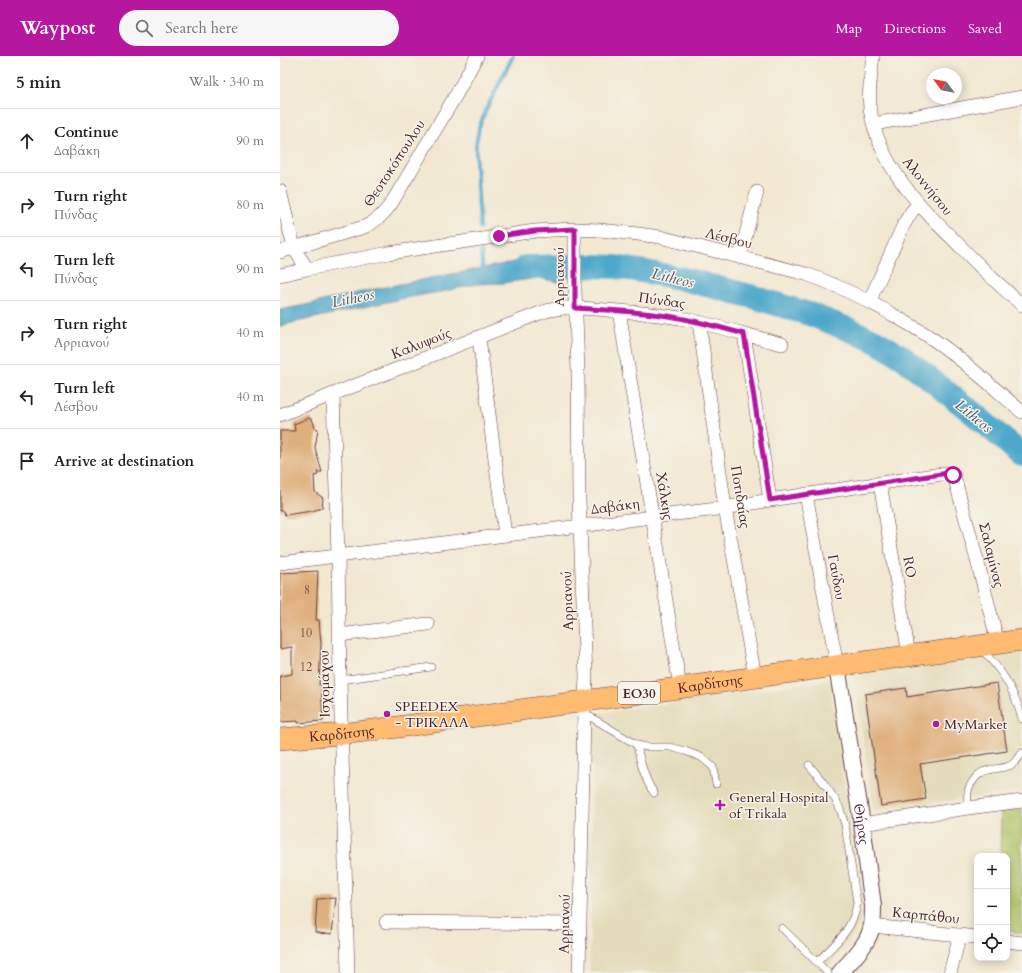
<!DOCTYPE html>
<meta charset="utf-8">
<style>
body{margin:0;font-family:Cardo,serif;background:#f6f6f6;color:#202124}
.controls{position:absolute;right:12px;bottom:12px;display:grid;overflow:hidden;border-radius:8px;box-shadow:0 2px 10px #0003}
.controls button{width:36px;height:36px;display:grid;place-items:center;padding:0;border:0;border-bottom:1px solid #e0e0e0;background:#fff;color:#202124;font:20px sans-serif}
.compass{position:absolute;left:646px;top:12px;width:36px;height:36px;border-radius:50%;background:#fff;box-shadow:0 2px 10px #0003;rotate:302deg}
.stop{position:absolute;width:12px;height:12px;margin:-9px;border:3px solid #b5179e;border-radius:50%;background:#fff}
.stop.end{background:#b5179e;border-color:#fff;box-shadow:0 1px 4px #0008}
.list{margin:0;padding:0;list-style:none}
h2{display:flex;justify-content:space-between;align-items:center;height:52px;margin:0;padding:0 16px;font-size:17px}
h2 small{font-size:13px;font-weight:400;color:#757577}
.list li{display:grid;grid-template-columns:26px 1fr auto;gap:12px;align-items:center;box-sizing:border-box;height:64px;padding:0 16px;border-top:1px solid #e0e0e0}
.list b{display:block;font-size:15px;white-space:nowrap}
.list p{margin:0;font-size:13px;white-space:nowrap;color:#757577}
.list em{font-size:13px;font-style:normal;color:#757577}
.icon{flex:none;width:22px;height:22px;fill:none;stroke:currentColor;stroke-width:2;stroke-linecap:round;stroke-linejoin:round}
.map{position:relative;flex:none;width:742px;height:917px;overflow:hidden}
header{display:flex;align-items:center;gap:24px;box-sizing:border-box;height:56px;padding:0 20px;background:#b5179e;color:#fff}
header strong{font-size:19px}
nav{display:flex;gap:22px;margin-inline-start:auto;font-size:14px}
.search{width:280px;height:36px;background:#f6f6f6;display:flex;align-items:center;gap:10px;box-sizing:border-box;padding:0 14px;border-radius:22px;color:#757577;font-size:15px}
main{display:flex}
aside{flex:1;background:#fff}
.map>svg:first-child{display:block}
</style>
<header>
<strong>Waypost</strong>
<div class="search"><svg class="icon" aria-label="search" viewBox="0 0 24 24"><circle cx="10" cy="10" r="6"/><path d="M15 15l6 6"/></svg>Search here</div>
<nav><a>Map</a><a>Directions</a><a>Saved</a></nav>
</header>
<main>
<aside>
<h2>5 min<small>Walk · 340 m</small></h2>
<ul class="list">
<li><svg class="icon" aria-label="ahead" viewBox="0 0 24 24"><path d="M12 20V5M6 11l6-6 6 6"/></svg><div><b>Continue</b><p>Δαβάκη</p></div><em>90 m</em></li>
<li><svg class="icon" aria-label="right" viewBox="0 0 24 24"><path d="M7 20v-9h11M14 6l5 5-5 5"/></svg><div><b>Turn right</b><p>Πύνδας</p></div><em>80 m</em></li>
<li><svg class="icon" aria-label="left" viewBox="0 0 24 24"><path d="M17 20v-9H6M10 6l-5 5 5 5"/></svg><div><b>Turn left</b><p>Πύνδας</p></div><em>90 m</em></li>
<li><svg class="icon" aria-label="right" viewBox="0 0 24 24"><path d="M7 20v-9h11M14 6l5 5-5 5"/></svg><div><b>Turn right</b><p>Αρριανού</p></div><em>40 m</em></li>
<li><svg class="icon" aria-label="left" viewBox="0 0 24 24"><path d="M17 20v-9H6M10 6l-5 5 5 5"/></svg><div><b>Turn left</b><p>Λέσβου</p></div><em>40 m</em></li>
<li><svg class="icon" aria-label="arrive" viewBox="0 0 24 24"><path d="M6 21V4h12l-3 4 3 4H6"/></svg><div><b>Arrive at destination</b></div></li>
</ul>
</aside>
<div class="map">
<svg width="742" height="917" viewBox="0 0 742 917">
<rect width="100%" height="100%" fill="#f7f3e8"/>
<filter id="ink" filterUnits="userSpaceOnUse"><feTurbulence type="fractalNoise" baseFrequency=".025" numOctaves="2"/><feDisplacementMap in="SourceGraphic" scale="8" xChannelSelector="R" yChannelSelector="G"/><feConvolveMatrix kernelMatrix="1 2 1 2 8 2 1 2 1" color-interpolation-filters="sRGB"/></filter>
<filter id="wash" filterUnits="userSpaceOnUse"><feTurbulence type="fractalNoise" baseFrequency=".012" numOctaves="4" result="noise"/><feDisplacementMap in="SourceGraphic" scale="16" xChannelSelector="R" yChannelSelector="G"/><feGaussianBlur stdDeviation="0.9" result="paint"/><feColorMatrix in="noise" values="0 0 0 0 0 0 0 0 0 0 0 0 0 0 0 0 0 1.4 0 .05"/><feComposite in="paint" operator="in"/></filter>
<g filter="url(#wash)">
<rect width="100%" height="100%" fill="#f2e8d2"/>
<!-- built -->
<path fill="#e3dbba" d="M742,593v142l-148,20 -21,-140z
M550,624l31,230 -2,13 -5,10 -5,8 -26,32h-233l3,-259z"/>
<!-- green -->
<path fill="#aec266" stroke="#7c7048" d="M742,753v124l-15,-2v-75h-7l1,-44z"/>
<!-- water -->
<path fill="#4da7cb" stroke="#4c637b" d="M277,202l2,24 -21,-4 -35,5 -27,1 -30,7 -41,7 -118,26 -7,3v-17l25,-5 65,-15 149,-29z"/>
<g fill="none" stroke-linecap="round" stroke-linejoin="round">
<!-- stream -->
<path stroke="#4da7cb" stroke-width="4" d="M200,172l-4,-65v-19l3,-16 7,-18 27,-54
M201,194l2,22"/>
<!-- river -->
<path stroke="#4da7cb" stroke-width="24" d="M246,211l63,-1 27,1 30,5 33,6 71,18 62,19 38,15 25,11 26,15 67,53 54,46"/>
</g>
<g id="blocks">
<!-- building -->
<path fill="#dfb07e" d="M29,362l4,3 2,7 3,1 -3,19 7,24h-5l1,3 -4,1 1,16 8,6 -1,10 -10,3 -27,4 -2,-4h-3v-80h15l-1,-7z
M38,515l-2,49h3l2,24 -2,41 2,-1 2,37 -25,2v-2l-18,1v-46l12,-2v-27l-12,2v-76z
M717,627l10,68 -87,13 6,35 -45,7 -16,-112 41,-6 1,9z
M56,842l-4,36 -7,-1v1l-10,-2 2,-33z"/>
</g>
</g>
<g filter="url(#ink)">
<use href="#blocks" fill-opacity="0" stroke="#633d44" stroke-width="1"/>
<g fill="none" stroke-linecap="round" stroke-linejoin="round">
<!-- service casing -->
<g stroke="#633d44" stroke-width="8">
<path id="service" d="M702,594c14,14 26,30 33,48 3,7 5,14 7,21
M60,624l91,-13
M304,657l53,32 10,2h23l15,4 16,6 12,10 3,17
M357,689c3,16 7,34 17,48
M529,709l14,17 14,20 3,7 5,16 12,78c-3,26 -23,42 -40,59
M688,752c0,-5 -1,-11 0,-16 0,-4 3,-8 5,-11 10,-15 22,-10 36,-15 6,-3 10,-8 13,-13
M502,872l46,45"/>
</g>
<!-- minor casing -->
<g stroke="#633d44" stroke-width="14">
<path id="minor" d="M593,0c-2,17 -5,35 -3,52 8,58 52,101 92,140 19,20 39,39 60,57
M594,68l148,-27
M0,135l14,57 13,21
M295,173v61l3,81 1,129 7,177 -2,36 -5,260
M0,196l84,-25c12,-5 20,-13 27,-23l65,-109 21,-39
M460,201l17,-65
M0,219l27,-6 82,-16 146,-22 40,-2 24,1 39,4 22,3 146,37c26,9 51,21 75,34 19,11 38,21 56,34 30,21 57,46 85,70
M589,246l35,-78 8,-13 7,-7
M339,255l61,376
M419,266l26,186 30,169
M464,278l26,166
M199,282l26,197
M53,338l5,162 2,124 8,293
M0,359l260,-102c23,-8 43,-5 66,-3 27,2 53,4 79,9 33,7 65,17 97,25
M600,427l29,172
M526,438l31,172
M0,507l445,-55 45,-8 178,-27 6,3 2,7 22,81 20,79
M59,579l89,-11
M582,768l106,-16 54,-7
M106,866l194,2
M592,870l105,11
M727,885l15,2
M670,917l10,-38"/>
</g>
<!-- tertiary casing -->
<g stroke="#633d44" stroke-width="18">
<g id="tertiary">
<path id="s1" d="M557,610l25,158 11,82c0,6 0,13 -1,19 -3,19 -20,34 -32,48"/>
</g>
</g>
<!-- primary casing -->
<g stroke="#633d44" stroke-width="22">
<g id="primary">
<path id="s2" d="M0,683l61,-5 57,-7 624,-87"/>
</g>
</g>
<!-- service -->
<use href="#service" stroke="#fff" stroke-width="7"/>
<!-- minor -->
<use href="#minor" stroke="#fff" stroke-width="13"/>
<!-- tertiary -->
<use href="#tertiary" stroke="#fff" stroke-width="16"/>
<!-- primary -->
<use href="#primary" stroke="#ffbb71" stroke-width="21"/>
</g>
</g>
<g fill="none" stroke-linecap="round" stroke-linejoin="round" filter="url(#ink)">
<!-- route -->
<path stroke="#b5179e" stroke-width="5" d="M219,180l36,-5 40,-2v79c31,2 63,3 93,8 26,4 51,11 76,18l26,166 178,-27 5,2"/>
</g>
<!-- markers -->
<g fill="#b5179e" stroke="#f7f3e8" stroke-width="1.5">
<circle cx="107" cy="658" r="4"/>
<circle cx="656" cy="668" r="4"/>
<path d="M438 743h4v4h4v4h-4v4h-4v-4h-4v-4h4z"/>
</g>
<g text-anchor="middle" stroke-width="3" stroke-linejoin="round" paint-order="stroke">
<!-- number labels -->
<g font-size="12" fill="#6f4340">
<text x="27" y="538">8</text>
<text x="26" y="581">10</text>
<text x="26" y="615">12</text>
</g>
<!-- shield labels -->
<rect fill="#f7f3e8" stroke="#7e5f64" stroke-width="1" x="338" y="626" width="42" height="22" rx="3"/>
<g font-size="13" font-weight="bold" fill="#4a1f2b">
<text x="359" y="642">ΕΟ30</text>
</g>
<!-- street labels -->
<g font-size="14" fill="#4a1f2b" stroke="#f7f3e8">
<text transform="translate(114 107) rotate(-57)" y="5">Θεοτοκόπουλου</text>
<text transform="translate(648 130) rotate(51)" y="5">Αλοννήσου</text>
<text transform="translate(449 182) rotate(14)" y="5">Λέσβου</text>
<text transform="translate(279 221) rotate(-90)" y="5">Αρριανού</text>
<text transform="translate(382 244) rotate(8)" y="5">Πύνδας</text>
<text transform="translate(141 287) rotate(-21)" y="5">Καλυψούς</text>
<text transform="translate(385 440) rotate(81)" y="5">Χάλκης</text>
<text transform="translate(461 441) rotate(81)" y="5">Ποτιδαίας</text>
<text transform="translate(335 450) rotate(-7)" y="5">Δαβάκη</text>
<text transform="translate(712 499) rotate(76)" y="5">Σαλαμίνας</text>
<text transform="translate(630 511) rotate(80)" y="5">RO</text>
<text transform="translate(557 521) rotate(80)" y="5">Γαύδου</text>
<text transform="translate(287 545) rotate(-92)" y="5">Αρριανού</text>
<text dy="5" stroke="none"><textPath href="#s2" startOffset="434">Καρδίτσης</textPath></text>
<text transform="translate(44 628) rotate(-91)" y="5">Ισχομάχου</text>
<text dy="5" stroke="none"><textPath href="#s2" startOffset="62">Καρδίτσης</textPath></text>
<text dy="5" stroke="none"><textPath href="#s1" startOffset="160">Θήρας</textPath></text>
<text transform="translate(646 859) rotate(6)" y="5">Καρπάθου</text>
<text transform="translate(284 868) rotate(-89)" y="5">Αρριανού</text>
</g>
<!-- poi labels -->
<g font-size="14" fill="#4a1f2b" stroke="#f7f3e8" text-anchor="start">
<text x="115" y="655">SPEEDEX<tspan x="115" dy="16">- ΤΡΙΚΑΛΑ</tspan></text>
<text x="664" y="673">MyMarket</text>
<text x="449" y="746">General Hospital<tspan x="449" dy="16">of Trikala</tspan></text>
</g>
<!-- water labels -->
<g font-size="15" font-style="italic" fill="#4b556b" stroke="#f7f3e8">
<text transform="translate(393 222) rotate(13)" y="5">Litheos</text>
<text transform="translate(73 242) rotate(-12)" y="5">Litheos</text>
<text transform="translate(694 360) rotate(39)" y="5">Litheos</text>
</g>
</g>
</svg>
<div class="controls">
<button>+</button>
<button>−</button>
<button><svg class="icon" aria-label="locate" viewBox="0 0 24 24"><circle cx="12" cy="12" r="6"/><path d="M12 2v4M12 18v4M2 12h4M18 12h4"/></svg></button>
</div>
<svg class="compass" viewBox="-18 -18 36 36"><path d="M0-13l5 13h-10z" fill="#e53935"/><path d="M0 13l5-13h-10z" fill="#757577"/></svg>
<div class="stop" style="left:673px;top:419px"></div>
<div class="stop end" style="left:219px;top:180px"></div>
</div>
</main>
